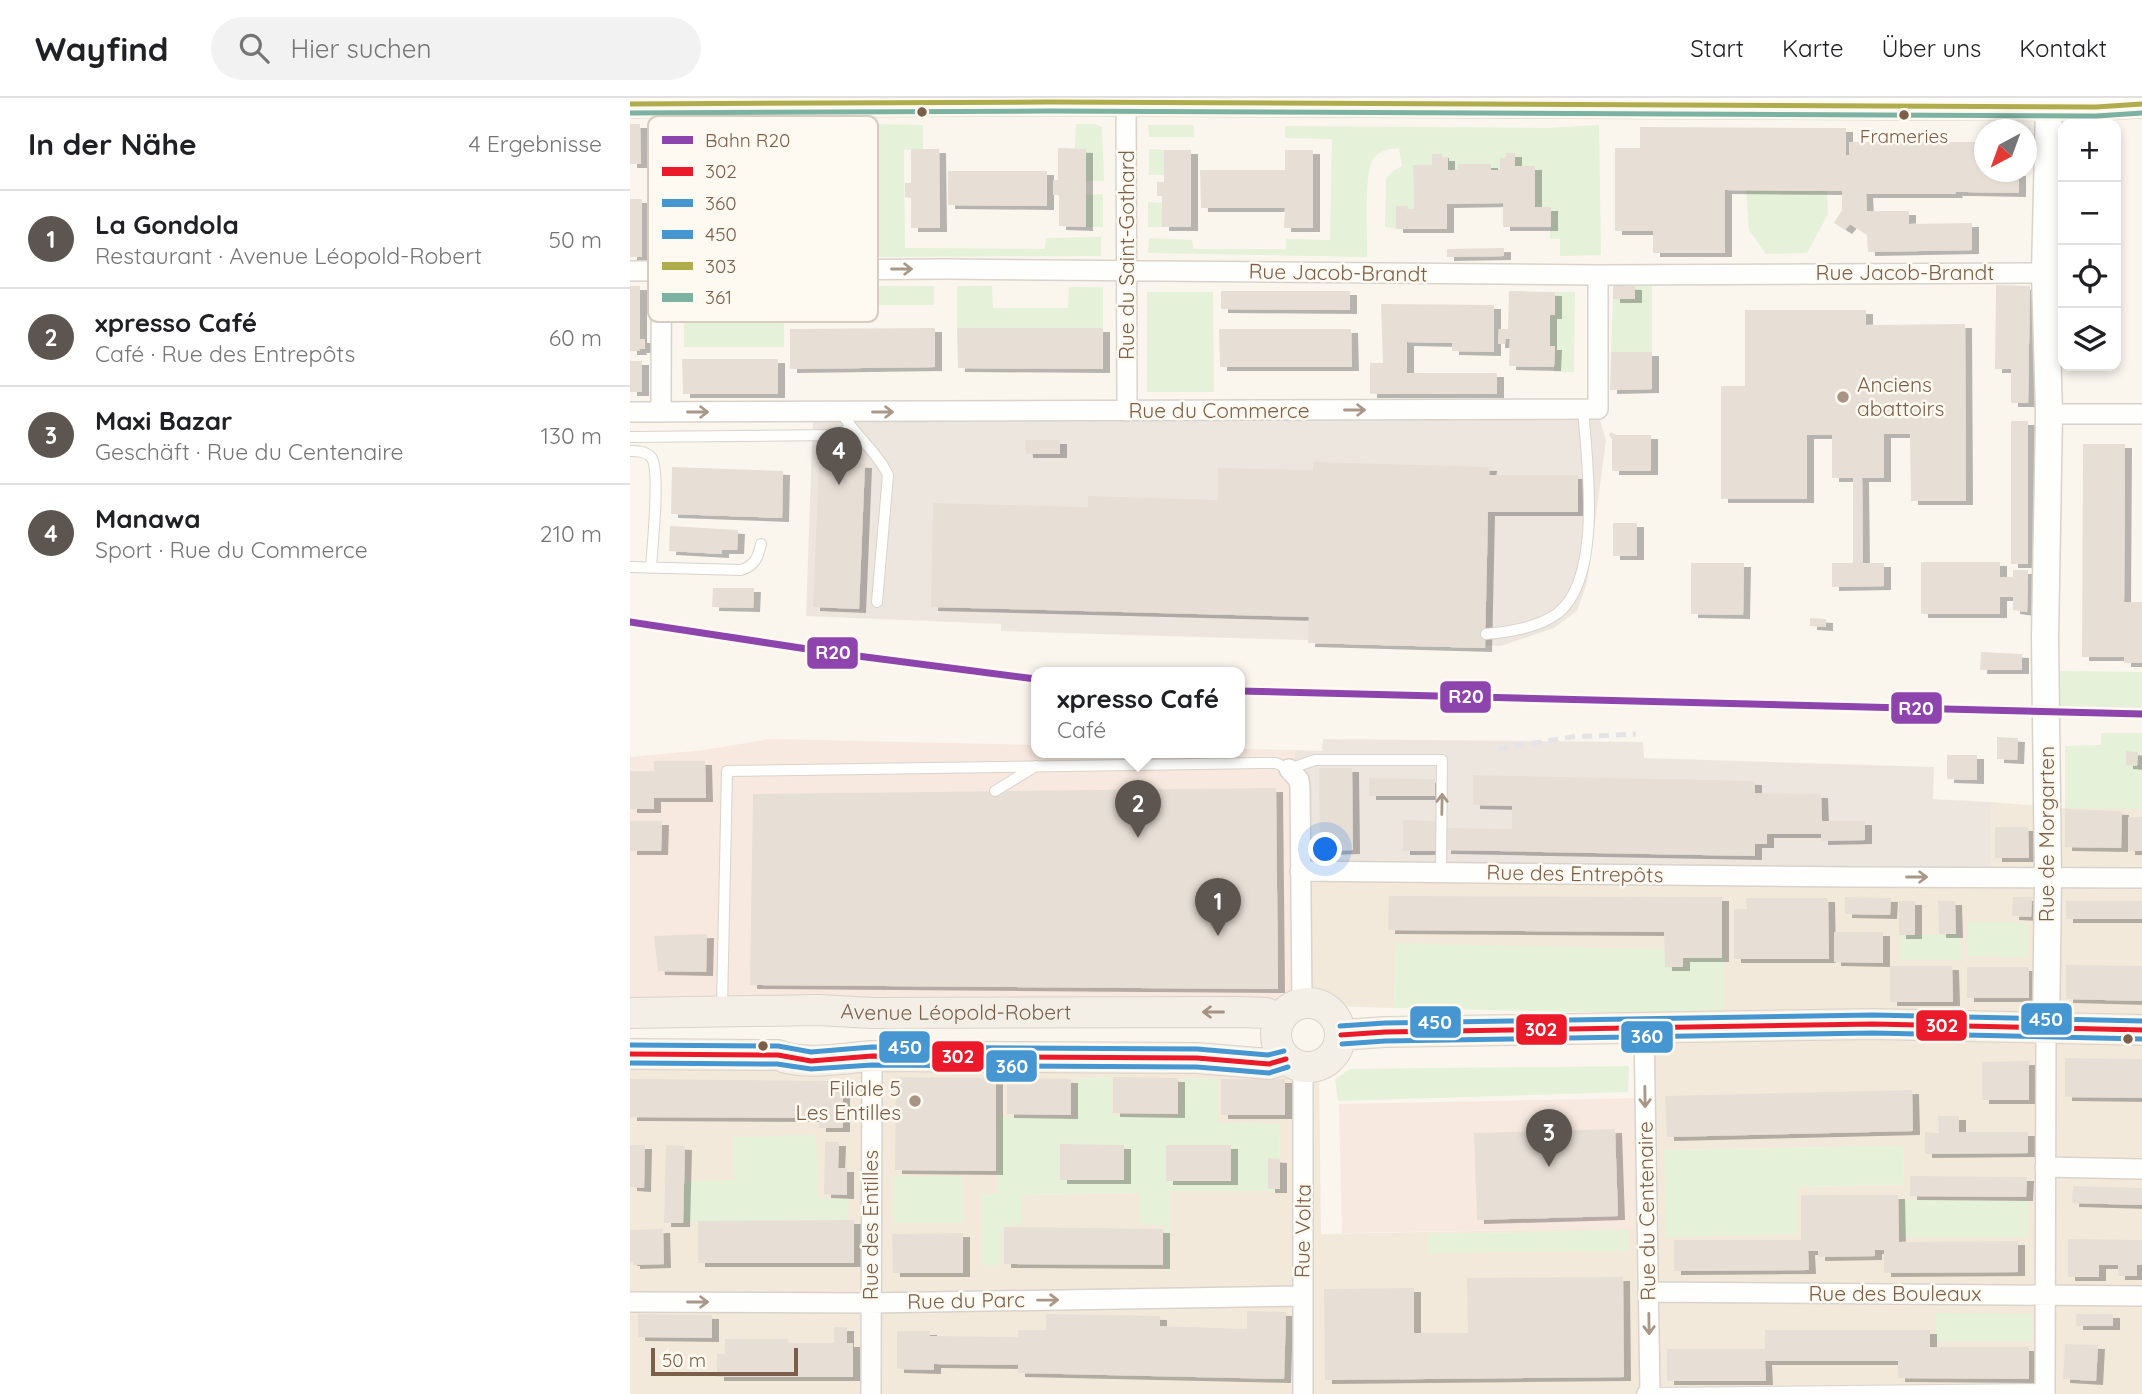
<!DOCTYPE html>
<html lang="de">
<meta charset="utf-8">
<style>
body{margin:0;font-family:Quicksand,sans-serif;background:#f2f2f2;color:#202124}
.controls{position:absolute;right:21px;top:21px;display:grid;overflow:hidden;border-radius:14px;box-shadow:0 4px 10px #0003}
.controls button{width:63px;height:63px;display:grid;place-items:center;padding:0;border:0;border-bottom:2px solid #e0e0e0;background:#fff;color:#202124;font:35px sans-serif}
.compass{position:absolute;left:1344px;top:21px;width:63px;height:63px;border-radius:50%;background:#fff;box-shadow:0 4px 10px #0003;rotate:221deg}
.scale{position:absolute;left:21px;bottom:18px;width:147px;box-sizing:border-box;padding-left:7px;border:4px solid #7b5f4a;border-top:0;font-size:19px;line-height:24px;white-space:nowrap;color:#7b5f4a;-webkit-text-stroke:5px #fffaf1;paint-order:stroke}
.you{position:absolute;left:696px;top:752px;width:24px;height:24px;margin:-18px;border:5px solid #fff;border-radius:50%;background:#1a73e8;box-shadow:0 0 0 10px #1a73e833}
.badge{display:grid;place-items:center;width:46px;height:46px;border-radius:50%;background:#5d554f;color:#fff;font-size:23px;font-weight:700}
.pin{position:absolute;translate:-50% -58px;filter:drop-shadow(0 2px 4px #0008)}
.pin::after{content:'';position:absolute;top:37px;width:24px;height:21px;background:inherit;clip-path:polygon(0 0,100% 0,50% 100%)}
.popup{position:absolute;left:401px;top:569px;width:214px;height:91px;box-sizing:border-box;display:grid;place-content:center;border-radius:14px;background:#fff;filter:drop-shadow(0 2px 5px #0005);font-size:23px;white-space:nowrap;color:#757577}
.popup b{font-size:26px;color:#202124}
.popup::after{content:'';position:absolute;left:50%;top:100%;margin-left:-14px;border:14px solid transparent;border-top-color:#fff}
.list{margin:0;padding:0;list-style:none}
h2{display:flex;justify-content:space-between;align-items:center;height:91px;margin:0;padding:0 28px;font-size:30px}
h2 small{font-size:23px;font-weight:400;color:#757577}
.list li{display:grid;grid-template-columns:46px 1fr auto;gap:21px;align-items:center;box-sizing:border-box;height:98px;padding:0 28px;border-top:2px solid #e0e0e0}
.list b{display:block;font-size:26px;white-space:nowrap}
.list p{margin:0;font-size:23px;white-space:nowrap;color:#757577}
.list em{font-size:23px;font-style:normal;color:#757577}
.icon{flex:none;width:38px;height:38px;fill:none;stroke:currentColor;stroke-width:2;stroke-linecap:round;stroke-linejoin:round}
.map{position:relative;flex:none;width:1512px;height:1296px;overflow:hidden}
header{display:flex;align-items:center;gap:42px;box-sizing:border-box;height:98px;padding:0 35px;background:#fff;border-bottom:2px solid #e0e0e0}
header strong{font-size:33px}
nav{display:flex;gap:38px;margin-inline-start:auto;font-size:24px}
.search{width:490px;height:63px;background:#f2f2f2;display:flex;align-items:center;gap:18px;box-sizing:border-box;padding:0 24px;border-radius:38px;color:#757577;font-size:26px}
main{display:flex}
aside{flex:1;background:#fff}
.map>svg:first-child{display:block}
</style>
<header>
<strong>Wayfind</strong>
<div class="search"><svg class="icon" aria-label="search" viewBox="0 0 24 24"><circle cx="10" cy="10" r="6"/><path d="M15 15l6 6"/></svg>Hier suchen</div>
<nav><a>Start</a><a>Karte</a><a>Über uns</a><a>Kontakt</a></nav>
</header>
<main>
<aside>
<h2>In der Nähe<small>4 Ergebnisse</small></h2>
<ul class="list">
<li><span class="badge">1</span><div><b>La Gondola</b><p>Restaurant · Avenue Léopold-Robert</p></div><em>50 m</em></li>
<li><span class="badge">2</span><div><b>xpresso Café</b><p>Café · Rue des Entrepôts</p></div><em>60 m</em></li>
<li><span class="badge">3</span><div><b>Maxi Bazar</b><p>Geschäft · Rue du Centenaire</p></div><em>130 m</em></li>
<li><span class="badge">4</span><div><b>Manawa</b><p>Sport · Rue du Commerce</p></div><em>210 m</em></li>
</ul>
</aside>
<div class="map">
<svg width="1512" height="1296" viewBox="0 0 1512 1296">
<defs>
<filter id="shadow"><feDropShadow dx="7" dy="4" stdDeviation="0" flood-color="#0004"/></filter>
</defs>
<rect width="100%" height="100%" fill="#faf6ee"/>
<!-- residential -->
<path fill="#f3e9db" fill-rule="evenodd" d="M1512,650v646h-1512v-331l689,-1 2,172 312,-6 2,-189 83,-1 -322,-94 -2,64 -97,-3 -1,-141 695,4v-66l73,6zM481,979v38l69,1 1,-38 36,1 -1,44 64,1 -1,67h-109v82h-5v-48l-25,-32 -119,2 -20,31 -20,-31 16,-1 1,-77 77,1v-39zM1273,1048l1,39 -107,2 1,47 -133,-84zM1272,1102l124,1 1,35 -125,1zM997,1132l1,21 -200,1v-18zM1306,1216h95v27h-95z"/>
<!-- commercial -->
<path fill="#f7e9df" d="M140,641l266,6v7h204v-3l55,1 2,255 -667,-4v-244l74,-7z
M1005,1000l-1,130 -292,5 -3,-129z"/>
<!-- industrial -->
<path fill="#ede6df" d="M968,316l8,26 -19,143 -10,28 -23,17 -53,18 -500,-15v-7l-195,-8 7,-198 532,2z
M693,641l320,3 1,16 290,9 -1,32 58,3v67l-695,-5 -1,-114 27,1z"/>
<!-- green -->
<path fill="#e5f1d8" d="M240,26l53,1v24l-19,1 1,98 140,1 1,-11 55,-1v19l-231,1 -1,-17 -13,-1v17l-89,-1v-42h8v-17h15l1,-28h79z
M446,26h19l7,3 2,54h-18v-32l-11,-1z
M518,27h46v12h-45z
M969,27l2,130 -41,1v-17h-10l1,-31 -16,-1 -20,-41v-13l-9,5 -6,12h-9v-6h-33v6h-10v-13h-6v-3h-10v11h-19l1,44h-7v-3l-11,23 -11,-2 1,-49 8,-8 8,-4 -3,-18c-10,1 -19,2 -25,10 -11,12 -6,79 -7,99l-219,-4 1,-15 43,2 1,9h93v-10l44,1 2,-101 -47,-1v-12l261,2z
M519,51l15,1v25h-15z
M1116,92l81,1 1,23 -21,39 -41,1 -17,-24z
M473,96v33h-17v-32z
M518,104l14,1v24h-14z
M304,188v19h-150v42h-100v-60z
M327,188h35l1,22h75l1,-21h34v41h-146z
M1005,188h17v66h-41l2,-53h22z
M517,194h66l1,100h-67z
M925,194h20l-1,80h-20l1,-26h-5v-31h5z
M1431,573l81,1v36l-91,-2v-33z
M1471,635h41v76l-77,-1v-62l36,-1z
M1338,824l60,1v34l-60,-1z
M1326,836l4,5 2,21h-63v-25z
M766,845l328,8 -1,64 -329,-7z
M999,968l-1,26 -290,9 -3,-22 15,-10z
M481,979l1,38 68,1 1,-38 36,1v44l63,1 -1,67h-109v82h-5v-47l-25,-2v-31l-118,2v29l-21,2 1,39h-21v-70l16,-1 1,-77 77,1v-39z
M186,1037l2,63 30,1v21l-150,1 -15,2 1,-41 50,-2 -1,-43z
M1273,1048l1,39 -106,2v47l-132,3 -2,-87z
M264,1078h70l-1,47h-69z
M1272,1102l125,1v36h-125z
M998,1132v21l-200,2v-19z
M1306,1215l95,1v27h-95z"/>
<!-- building -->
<path fill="#e7dfd5" filter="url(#shadow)" d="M0,26h10l1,40h-11z
M73,26h58v18h32v-17l57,-1v44h-59v-15h-29v15h-59z
M1010,29l206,1v27h3v-13h135v30h35v21l-52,-1h-12l1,2h-90l1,17h42v13l63,-1v27l-104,2 -1,-17 -17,-11 -5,6 -11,-7 8,-13v-19l-117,-1v63h-72v-22h-38v-83h25z
M428,50l28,1v78l-27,-1v-31h-6v-15h5z
M281,51h28l1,79h-29v-30l-6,-1v-14h6z
M534,52h27v77h-29v-31h-5v-14h7z
M655,52h28v78h-29l1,-20h-84l-1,-38h85z
M876,55h9v13h20v41h16v20h-48v-24l-56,1v25h-51v-23h12l-1,3h7l-1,-44h19v-11h10v3h6v13h10v-6h33v6h9v-12h6z
M318,73h99v35l-99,-1z
M0,101h12v58h-12z
M53,113l84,2v17l89,1v25l-174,-3z
M874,150v8l-57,1v-8z
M983,187l22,1v13h-22z
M1366,187l34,1 -2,117h-17v-34h-16z
M0,188h10v53h5v10h-6l1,2h-10z
M591,193h129v19l-129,-1z
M879,193l46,1v23h-5v31h5l-1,21 -45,-1 1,-27h-5v5h-7l1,-15h9z
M751,206l113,1v47l-42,-1v-8l-45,-1v31h90v21h-127v-31h13z
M1115,212h121v15l99,-1 1,177h-55l-1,-67h-26v44h-22l1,85h21v23l-52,1v-24h21v-85h-21v-43h-25v64h-86v-113h24z
M305,230v39l-145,2v-40z
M327,230h146v41l-145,-1z
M589,231h132l1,38h-132z
M981,254h41v37l-42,1z
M52,261h96v35h-95z
M0,263h12v31h-12z
M1381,323h17v143h-17z
M981,334l5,3h35v36h-39v-32l-3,-4z
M395,342h35v14h-34z
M1453,346h42l-1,158h18v61h-18v-6h-42z
M189,364l46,2 -6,145 -46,-2z
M683,364l177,5 -1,8h89v37h-90l-3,136 -177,-5 1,-26 -378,-10 2,-104 155,4v-11l130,4v-32l95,2z
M42,369l111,4 -1,47 -111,-4z
M983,425h24v33h-24z
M40,428l68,4 -1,20h-15v4l-53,-3z
M1291,464h79v15h13v-7h15l-1,42 -14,-2v-13h-13v17h-79z
M1061,465h53l-1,52 -52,-1z
M83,490h41l-1,20 -41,-1z
M1180,520l16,1v8l-16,-1z
M1351,554l41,2v16h-42z
M1367,639l21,1 -1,22 -20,-1z
M1496,653l12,1 -1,14 -11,-1z
M1317,657h30v25l-30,-1z
M24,663h51l1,37h-52v11h-24v-38h24z
M689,670h33l1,82 -33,1z
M843,677l282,6v12l66,1 1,27h43v19l-44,1v-7h-54v10h-12v12l-311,-6v-22l68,1v-23l-39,-1z
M739,680l66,1v17h-66z
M646,690l2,201 -528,-4 3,-191z
M1435,711l57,2 -1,37 -56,-1z
M1498,719h14v34h-14z
M773,722l35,1v30h-35z
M0,723h32l-1,30h-31z
M1365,729h33l1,31h-34z
M759,798l333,1v61h-39v9h-18l-1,-35 -276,-2z
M1215,799l46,1 -1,17 -45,-1z
M1383,799h19l-1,20 -19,-1z
M1116,800h82l1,61h-95v-50h13z
M1269,803h16v34h-16z
M1308,803h17l1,33h-17z
M1436,803h76v18h-76z
M1204,834h49v31l-49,-1z
M77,836l-1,38 -48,-1 -4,-35z
M1436,867l76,1v35l-76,-2z
M1260,868h62l1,36h-63z
M1337,869h62v31h-62z
M1435,960l77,1v39l-77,-1z
M1399,963v39h-47v-38z
M266,979l100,1v93l-101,-1z
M483,979l65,1v36l-65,-1z
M377,980l64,1v36l-64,-1z
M0,981l213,2v47h-24v-10l-189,-1z
M591,981h64v36h-64z
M1282,992l1,41 -246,6 -2,-41z
M1308,1018h21v16h69v21l-103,1v-22l14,1z
M985,1031l3,87 -141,4 -3,-87z
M195,1044h14l-1,26h9v27l-23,-1z
M430,1046l64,1v35h-64z
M0,1047h15l-1,43 -14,-1z
M36,1047l19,1 -2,77h-19z
M536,1047h65v36h-65z
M638,1060l12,1v30h-12z
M1280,1078l117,1 -1,20 -116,-1z
M1443,1088l69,2v17l-70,-2z
M1171,1097h97l1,47 119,-1v31l-134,1v-23h-9v6l-57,1v-6h-10l1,19 -135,1v-31h127z
M224,1122v43h-156v-42z
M374,1129l159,2v36l-159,-1z
M33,1131l1,35 -31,1v-3h-3v-32z
M333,1135v40h-70l-1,-39z
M1438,1141l74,1v25h-5v11h-19v-11h-19v12h-31z
M993,1179l1,100 -299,3 -1,-91 90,-1v45h54l-1,-55z
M617,1213l39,1 -2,67 -266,-6v-8l-84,-1v6l-37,-1v-38h33v5l88,1v-7h28v-16l114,2v10l87,3z
M8,1216l74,1v23l-74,-1z
M1446,1216h37v12h-37z
M204,1229h13v16h6v34h-136v-23h8v-15h63v4h46z
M1135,1232h165v17h99v32l-131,-1v-17h-133l1,20h-99v-32h98z
M1435,1246l33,1 -2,36 -33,-2z"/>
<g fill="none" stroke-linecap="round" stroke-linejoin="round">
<!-- service casing -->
<g stroke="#d9d3cc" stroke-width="12">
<path id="service" d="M211,314c13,23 36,39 47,63l-11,127
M0,339l206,-2 15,-7
M0,353c8,0 15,0 21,6 10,12 1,91 0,111
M0,469l111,3c14,-4 17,-13 20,-26
M856,536c23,-2 52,-6 72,-21 45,-36 29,-152 25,-204
M365,693l41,-25
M92,909l5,-236 535,-8h14l13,6 26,-9h127l-1,113
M1020,1295l395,-4"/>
</g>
<!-- minor casing -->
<g stroke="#d9d3cc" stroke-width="22">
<path id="minor" d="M496,0l1,313
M0,173l317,-2 651,6 447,-2
M0,314l968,-3v-134
M31,314l1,-307
M1419,316h93
M659,671l10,11 1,8 2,215
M670,773l549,6 293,1
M1014,931l6,364 -3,1
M673,969v327
M1415,1069l97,2
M1018,1194l494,4
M0,1204l240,1 433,-7
M241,1296l1,-338
M1415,1296l1,-366"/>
</g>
<!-- secondary casing -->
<g stroke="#d9d2ca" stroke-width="29">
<path id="secondary" d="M0,6l419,-2 1047,5 46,-3
M1416,930l2,-150 -3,-240 4,-224 -4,-141 4,-167"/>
</g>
<!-- primary casing -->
<g stroke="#dbd2ca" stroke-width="32">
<g id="primary">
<circle cx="678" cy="937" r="32"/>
<path id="s1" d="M0,915l188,-3 54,3 369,-1 25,1 14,6"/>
<path d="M711,937l44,-3 488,-8 269,6"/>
<path d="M0,956l148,1c23,11 68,3 94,1l325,2 72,6 17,-5"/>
</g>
</g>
<!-- service -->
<use href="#service" stroke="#fefefc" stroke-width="10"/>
<!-- minor -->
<use href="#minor" stroke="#fefefc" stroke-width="19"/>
<!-- secondary -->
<use href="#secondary" stroke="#fefefc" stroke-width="26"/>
<!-- primary -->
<use href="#primary" stroke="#f4efe6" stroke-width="30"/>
<!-- rail -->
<path stroke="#e6e3e6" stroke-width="5" stroke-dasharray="10 7" stroke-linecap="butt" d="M868,651l74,-12 64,-3"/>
<!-- bus-1 casing -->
<g stroke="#fffaf1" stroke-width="10">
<path id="bus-1" d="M711,937l44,-3 488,-8 269,6
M0,956l148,1 33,6 61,-5 325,2 72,6 17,-5"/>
</g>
<!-- bus-2 casing -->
<g stroke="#fffaf1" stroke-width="10">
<path id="bus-2" d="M712,946l43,-3 488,-8 269,6
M0,965l147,1 34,5 61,-4 325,2 72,6 19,-6"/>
</g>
<!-- bus-3 casing -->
<g stroke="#fffaf1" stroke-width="10">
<path id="bus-3" d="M710,928l45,-3 488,-8 269,6
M0,947l148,1 33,6 61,-5 325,2 71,6 16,-4"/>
</g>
<!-- bus-4 casing -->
<g stroke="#fffaf1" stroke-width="10">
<path id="bus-4" d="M0,6l419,-2 1047,5 46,-3"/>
</g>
<!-- bus-5 casing -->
<g stroke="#fffaf1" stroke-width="10">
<path id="bus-5" d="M0,15l419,-2 1047,5 46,-3"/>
</g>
<!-- bus-1 -->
<use href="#bus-1" stroke="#ea1a2a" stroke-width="5"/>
<!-- bus-2 -->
<use href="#bus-2" stroke="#4696d2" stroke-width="5"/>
<!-- bus-3 -->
<use href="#bus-3" stroke="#4696d2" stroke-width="5"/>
<!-- bus-4 -->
<use href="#bus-4" stroke="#aeac4d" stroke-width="5"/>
<!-- bus-5 -->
<use href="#bus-5" stroke="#7cb2a1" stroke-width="5"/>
<!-- rail-1 casing -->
<g stroke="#fffaf1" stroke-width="12">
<path id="rail-1" d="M0,524l197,30 209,27
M610,593l902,23"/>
</g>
<!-- rail-1 -->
<use href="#rail-1" stroke="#8e44ad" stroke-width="7"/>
</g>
<!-- one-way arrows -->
<defs><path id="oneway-shaft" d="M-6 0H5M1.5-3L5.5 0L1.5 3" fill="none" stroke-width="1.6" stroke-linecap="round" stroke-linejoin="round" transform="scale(1.75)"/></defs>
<g stroke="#a99788">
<use href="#oneway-shaft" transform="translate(272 171)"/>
<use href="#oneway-shaft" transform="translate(725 312)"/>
<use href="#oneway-shaft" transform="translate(68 314)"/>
<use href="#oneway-shaft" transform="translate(253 314)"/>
<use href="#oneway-shaft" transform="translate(812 706) rotate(-89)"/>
<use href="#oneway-shaft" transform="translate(1287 779)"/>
<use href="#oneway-shaft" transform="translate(1015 999) rotate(89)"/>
<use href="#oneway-shaft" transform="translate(418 1202) rotate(-1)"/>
<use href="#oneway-shaft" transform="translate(68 1204)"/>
<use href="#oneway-shaft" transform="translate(1019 1226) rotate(89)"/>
</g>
<use stroke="#a59181" href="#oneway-shaft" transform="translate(583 914) rotate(180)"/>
<!-- markers -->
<g fill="#7b5f4a" stroke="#fffaf1" stroke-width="2.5">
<circle cx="292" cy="14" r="6"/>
<circle cx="1274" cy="17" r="6"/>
<circle cx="1498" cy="941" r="6"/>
<circle cx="133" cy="948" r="6"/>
</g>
<g fill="#a79483" stroke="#fffaf1" stroke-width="2.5">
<circle cx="1213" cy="299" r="7"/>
<circle cx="285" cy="1003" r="7"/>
</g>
<g text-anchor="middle" stroke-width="5" stroke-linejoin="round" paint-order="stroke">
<!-- bus labels -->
<g font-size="19" fill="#7b5f4a" stroke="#fffaf1">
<text x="1274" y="45">Frameries</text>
</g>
<!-- street labels -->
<g font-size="21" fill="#7b5f4a" stroke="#fffaf1">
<text transform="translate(497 157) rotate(-90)" y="7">Rue du Saint-Gothard</text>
<text transform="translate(708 175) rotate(1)" y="7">Rue Jacob-Brandt</text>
<text x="1275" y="182">Rue Jacob-Brandt</text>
<text x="589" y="320">Rue du Commerce</text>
<text transform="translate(1417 736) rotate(-90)" y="7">Rue de Morgarten</text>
<text transform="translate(945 776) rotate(1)" y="7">Rue des Entrepôts</text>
<text dy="7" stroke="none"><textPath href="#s1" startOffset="326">Avenue Léopold-Robert</textPath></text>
<text transform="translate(1017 1113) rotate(-91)" y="7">Rue du Centenaire</text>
<text transform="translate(241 1127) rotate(-90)" y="7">Rue des Entilles</text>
<text transform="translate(673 1133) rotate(-89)" y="7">Rue Volta</text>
<text x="1265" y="1203">Rue des Bouleaux</text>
<text transform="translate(336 1203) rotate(-1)" y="7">Rue du Parc</text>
</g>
<!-- poi labels -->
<g font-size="21" fill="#7b5f4a" stroke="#fffaf1" text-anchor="start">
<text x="1227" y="294">Anciens<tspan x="1227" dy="24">abattoirs</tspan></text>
<text x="271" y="998" text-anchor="end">Filiale 5<tspan x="271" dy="24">Les Entilles</tspan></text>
</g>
</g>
<!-- legend -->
<rect x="18" y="18" width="230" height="206" rx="10" fill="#fffaf1" stroke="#d7ccbf" stroke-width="2"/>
<rect x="32" y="38" width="31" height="8" fill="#8e44ad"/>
<rect x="32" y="69" width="31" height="9" fill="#ea1a2a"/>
<rect x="32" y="101" width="31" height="8" fill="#4696d2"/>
<rect x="32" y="132" width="31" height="9" fill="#4696d2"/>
<rect x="32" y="164" width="31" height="8" fill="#aeac4d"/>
<rect x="32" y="195" width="31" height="9" fill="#7cb2a1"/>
<g font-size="19" fill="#7b5f4a">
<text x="75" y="49">Bahn R20</text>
<text x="75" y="80">302</text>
<text x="75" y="112">360</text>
<text x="75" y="143">450</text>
<text x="75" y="175">303</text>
<text x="75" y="206">361</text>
</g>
<g stroke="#fffaf1" stroke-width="2.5">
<rect x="176" y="538" width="53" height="34" rx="7" fill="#8e44ad"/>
<rect x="809" y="582" width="53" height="34" rx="7" fill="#8e44ad"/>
<rect x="1260" y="593" width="53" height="34" rx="7" fill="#8e44ad"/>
<rect x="1390" y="904" width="53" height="34" rx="7" fill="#4696d2"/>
<rect x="779" y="907" width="53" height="34" rx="7" fill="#4696d2"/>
<rect x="1285" y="911" width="53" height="33" rx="7" fill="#ea1a2a"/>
<rect x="885" y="915" width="53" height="33" rx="7" fill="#ea1a2a"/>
<rect x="990" y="922" width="54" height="34" rx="7" fill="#4696d2"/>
<rect x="248" y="932" width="53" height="34" rx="7" fill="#4696d2"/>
<rect x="301" y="942" width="54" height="33" rx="7" fill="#ea1a2a"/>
<rect x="355" y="951" width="53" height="34" rx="7" fill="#4696d2"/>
</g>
<g font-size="19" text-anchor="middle" font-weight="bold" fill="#fff">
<text x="203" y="561">R20</text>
<text x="836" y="605">R20</text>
<text x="1286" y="617">R20</text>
<text x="1416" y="928">450</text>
<text x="805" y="931">450</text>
<text x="1312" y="934">302</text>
<text x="911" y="938">302</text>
<text x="1017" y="945">360</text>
<text x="275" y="956">450</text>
<text x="328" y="965">302</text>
<text x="382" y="975">360</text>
</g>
</svg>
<div class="controls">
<button>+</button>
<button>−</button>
<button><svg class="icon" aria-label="locate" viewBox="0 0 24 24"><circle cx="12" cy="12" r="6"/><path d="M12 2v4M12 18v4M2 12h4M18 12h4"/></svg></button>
<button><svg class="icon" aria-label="layers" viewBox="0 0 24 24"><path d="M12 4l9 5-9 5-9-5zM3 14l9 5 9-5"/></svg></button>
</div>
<svg class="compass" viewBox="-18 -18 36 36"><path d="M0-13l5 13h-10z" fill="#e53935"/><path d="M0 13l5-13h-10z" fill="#757577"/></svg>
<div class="scale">50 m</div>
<div class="you"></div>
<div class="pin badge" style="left:588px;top:838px">1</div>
<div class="pin badge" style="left:508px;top:740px">2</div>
<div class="popup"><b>xpresso Café</b>Café</div>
<div class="pin badge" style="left:919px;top:1069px">3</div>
<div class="pin badge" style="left:209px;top:387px">4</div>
</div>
</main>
